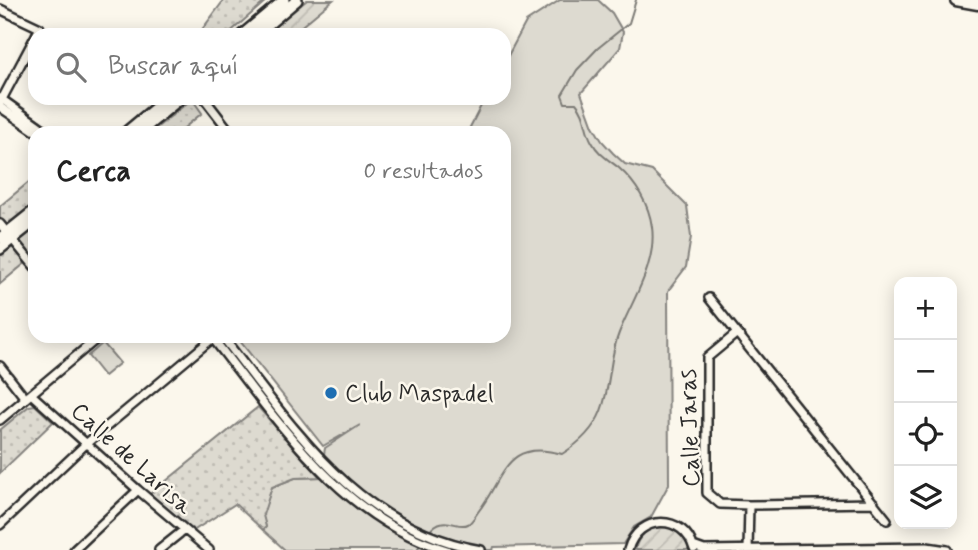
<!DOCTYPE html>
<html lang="es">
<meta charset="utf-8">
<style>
body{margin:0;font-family:Mynerve,sans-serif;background:#f6f6f6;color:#222}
.controls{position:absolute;right:21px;bottom:21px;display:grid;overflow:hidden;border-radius:14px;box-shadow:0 4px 18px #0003}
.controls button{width:63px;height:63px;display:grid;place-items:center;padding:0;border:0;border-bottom:2px solid #e0e0e0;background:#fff;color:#222;font:35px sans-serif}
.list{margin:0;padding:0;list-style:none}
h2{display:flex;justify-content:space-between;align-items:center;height:91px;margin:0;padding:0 28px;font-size:30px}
h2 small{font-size:23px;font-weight:400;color:#767676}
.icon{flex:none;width:38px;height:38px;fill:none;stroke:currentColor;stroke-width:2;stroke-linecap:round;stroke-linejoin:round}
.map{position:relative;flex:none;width:978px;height:550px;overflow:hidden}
.search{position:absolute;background:#fff;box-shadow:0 4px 18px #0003;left:28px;top:28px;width:483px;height:77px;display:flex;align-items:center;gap:18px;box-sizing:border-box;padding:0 24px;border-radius:21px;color:#767676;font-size:26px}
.panel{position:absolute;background:#fff;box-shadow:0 4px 18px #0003;left:28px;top:126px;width:483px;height:217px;border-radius:21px}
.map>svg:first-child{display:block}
</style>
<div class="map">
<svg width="978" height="550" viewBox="0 0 978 550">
<defs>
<pattern id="park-dots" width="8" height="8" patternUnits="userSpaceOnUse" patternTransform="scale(1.75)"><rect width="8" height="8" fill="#dddad0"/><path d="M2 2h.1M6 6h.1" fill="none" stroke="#bebbb3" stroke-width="1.8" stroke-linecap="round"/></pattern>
<pattern id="garden-furrows" width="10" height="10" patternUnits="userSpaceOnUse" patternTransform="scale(1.75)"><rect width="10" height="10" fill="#dddad0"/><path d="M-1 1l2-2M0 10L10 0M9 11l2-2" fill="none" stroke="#bebbb3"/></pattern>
</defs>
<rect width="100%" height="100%" fill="#fbf7ec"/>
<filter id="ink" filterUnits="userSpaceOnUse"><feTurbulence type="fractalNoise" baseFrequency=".0143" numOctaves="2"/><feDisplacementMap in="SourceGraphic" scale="14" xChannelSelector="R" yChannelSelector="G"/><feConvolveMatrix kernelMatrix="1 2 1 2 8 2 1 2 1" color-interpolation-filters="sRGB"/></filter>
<g filter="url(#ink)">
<!-- grass -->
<path fill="#dddad0" stroke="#84827e" stroke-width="2" d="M560,0h38l14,13 11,19 -3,16 -39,45 12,33 9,15 11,12 12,11 27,7 35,35 4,31 -5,30 -18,24 1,193 -18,33 -17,10 -11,17 -129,3 -1,3h-208l-22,-20 3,-3 -4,-12 10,-28 23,-9 25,-1 5,-29 35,-23 -37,21 -87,-110h268v-203h-37l18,-35h19v-35l22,-41z
M103,343l17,20 -16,13 -16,-20z"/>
<!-- park -->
<path fill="url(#park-dots)" stroke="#84827e" stroke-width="2" d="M224,0h43l-40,35h-29z
M192,99l10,14 -24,20h-28z
M35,177v78l-35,29v-78z
M35,405l18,17 -53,51v-43l29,-24z
M258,407l62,70 -25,1 -23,9 -9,28 3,12 -3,3 -28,-26 -42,27 -43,-37z"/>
<!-- garden -->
<path fill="url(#garden-furrows)" stroke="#84827e" stroke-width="2" d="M307,0h26l-42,35h-26z
M661,526c15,3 25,9 28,24h-54c3,-15 13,-21 26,-24z"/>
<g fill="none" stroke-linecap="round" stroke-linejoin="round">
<!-- stream -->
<path stroke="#7b7a75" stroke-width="2" d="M429,532c15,-20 28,-2 39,-8 4,-2 7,-8 10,-12 27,-35 27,-74 84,-58 16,-10 32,-25 39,-43 10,-25 8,-54 18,-78 13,-33 38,-68 33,-106 -3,-23 -16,-44 -33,-59 -10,-8 -21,-14 -27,-26 -8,-13 -5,-27 -16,-39h-11l-3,-8 15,-25 21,-22 31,-25 7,-23
M417,550l4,-7"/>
<!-- minor casing -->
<g stroke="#2b2b2b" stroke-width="12">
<path id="minor" d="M0,9l40,19 -4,7
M0,98l49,35
M204,98l27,35
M0,103l35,-66
M0,107l38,26
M0,224l35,43
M709,298l178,222
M737,333l-30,25v135l13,11 29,1
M211,336c65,82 130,184 236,214
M222,336c73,93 134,192 259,214
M0,366l25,32
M31,394l107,96 71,60
M0,420l100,-84
M0,525l87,-82 126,-105
M693,546l11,4 223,-3 20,3
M74,550l64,-60
M159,550l25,-20
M628,550c10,-36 56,-37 66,-1
M748,550l1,-45 125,-2"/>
</g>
<!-- major casing -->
<g stroke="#2b2b2b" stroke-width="14">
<path id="major" d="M242,35l42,-35
M256,35l41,-35
M125,133l42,-35
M139,133l42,-35
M0,238l35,-28
M0,249l35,-28"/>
</g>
<!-- highway casing -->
<g stroke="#2b2b2b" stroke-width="15">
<path id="highway" d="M956,0l22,4"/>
</g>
<!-- minor -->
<use href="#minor" stroke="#fbf7ec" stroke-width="7"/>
<!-- major -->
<use href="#major" stroke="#fbf7ec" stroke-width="9"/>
<!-- highway -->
<use href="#highway" stroke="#fbf7ec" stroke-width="10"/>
</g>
</g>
<!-- markers -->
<circle fill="#1f6fb2" stroke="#fbf7ec" stroke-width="2.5" cx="331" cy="393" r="7"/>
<g text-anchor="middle" stroke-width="5" stroke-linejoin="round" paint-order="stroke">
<!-- poi labels -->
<g font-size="24" fill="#2b2b2b" stroke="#fbf7ec" text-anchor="start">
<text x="345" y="401">Club Maspadel</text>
</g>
<!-- street labels -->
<g font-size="24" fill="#2b2b2b" stroke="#fbf7ec">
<text transform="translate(689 428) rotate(-92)" y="8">Calle Jaras</text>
<text transform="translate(132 458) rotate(42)" y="8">Calle de Larisa</text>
</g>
</g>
</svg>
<div class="controls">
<button>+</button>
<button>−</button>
<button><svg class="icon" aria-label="locate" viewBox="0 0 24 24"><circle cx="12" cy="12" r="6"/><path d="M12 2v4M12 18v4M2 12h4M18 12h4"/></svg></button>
<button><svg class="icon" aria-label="layers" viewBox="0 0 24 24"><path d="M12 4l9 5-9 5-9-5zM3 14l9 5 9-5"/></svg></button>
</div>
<div class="search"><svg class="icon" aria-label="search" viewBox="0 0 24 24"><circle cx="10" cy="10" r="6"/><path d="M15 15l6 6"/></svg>Buscar aquí</div>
<section class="panel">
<h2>Cerca<small>0 resultados</small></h2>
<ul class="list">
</ul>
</section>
</div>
